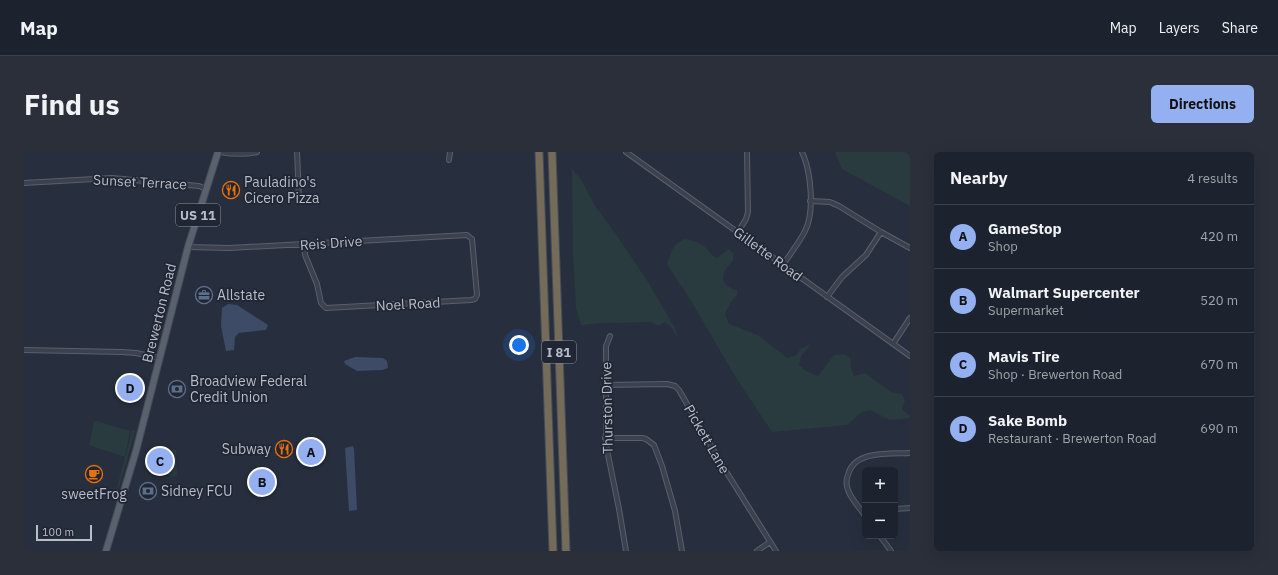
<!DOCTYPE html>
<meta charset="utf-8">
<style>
body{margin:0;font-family:"IBM Plex Sans",sans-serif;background:#2a2f3a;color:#f1f3f6}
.controls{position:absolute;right:12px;bottom:12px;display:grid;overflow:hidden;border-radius:6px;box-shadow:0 4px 16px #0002}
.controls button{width:36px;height:36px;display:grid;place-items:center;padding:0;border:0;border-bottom:1px solid #3b404a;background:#1d232e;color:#f1f3f6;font:20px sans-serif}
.scale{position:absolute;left:12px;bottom:10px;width:56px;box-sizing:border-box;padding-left:4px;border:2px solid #b7bdc9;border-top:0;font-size:11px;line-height:14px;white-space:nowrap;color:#b7bdc9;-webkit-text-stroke:3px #202634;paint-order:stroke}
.you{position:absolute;left:495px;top:193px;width:14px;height:14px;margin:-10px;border:3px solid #fff;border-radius:50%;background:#1a73e8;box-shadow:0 0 0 6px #1a73e833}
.badge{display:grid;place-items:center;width:26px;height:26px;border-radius:50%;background:#95b0f1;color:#111;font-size:13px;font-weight:700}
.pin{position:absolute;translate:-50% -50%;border:2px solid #fff;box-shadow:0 1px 4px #0006}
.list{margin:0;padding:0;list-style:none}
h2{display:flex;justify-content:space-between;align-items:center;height:52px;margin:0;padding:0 16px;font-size:17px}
h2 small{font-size:13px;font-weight:400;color:#a0a4aa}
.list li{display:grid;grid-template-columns:26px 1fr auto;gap:12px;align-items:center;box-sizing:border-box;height:64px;padding:0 16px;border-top:1px solid #3b404a}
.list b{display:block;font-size:15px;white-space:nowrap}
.list p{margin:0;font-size:13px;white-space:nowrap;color:#a0a4aa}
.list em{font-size:13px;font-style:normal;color:#a0a4aa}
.map{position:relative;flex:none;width:886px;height:399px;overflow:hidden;border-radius:6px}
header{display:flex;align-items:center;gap:24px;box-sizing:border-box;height:56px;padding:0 20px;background:#1d232e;border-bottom:1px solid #3b404a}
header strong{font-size:19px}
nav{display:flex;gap:22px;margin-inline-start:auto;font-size:14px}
.intro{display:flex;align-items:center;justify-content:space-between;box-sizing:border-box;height:96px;padding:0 24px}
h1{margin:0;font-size:28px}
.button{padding:10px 18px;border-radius:6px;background:#95b0f1;color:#111;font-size:14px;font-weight:700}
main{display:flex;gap:24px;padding:0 24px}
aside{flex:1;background:#1d232e;border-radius:6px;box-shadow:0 4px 16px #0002}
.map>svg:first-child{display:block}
</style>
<header>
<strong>Map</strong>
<nav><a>Map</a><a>Layers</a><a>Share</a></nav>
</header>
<div class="intro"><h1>Find us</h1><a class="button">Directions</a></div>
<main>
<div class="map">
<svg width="886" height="399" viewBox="0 0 886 399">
<rect width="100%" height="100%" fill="#272f3e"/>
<!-- green -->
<path fill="#293b3f" d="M811,0h75v54l-68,-37z
M548,17l10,12 13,25 20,27 33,49 28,48 2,9 -6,-11 -7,-6 -6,4 -8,-4 -49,1 -21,2 -5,-17 -3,-55z
M660,87c8,1 14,3 21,8 4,4 6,8 12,11l12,-9 4,4v8c-12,11 -16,24 4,29v5l-6,7 -6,12 4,10 29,11 29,23 8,-2 6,-7 10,-5 -10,12 -2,9 7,6 12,5 16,-21 11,-1 5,4 1,10 3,8 11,-3 26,19 11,2 3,6 -3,9 8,7v2l-20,2 -20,-10 -8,2 -15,13 -75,7 -37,-56 -42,-72 -26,-40 7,-18z
M72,269l34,10 -5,26 -36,-12 5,-22z
M108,279h3l-17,60 -3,5z
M150,297l2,2 1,24 -1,1 -5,1 -3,-4h3l3,-20 -3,-1 1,-2z"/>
<!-- water -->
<path fill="#3e4b66" d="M204,152l9,1 31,20 -2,5 -27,3 -4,4 -1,13 -8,1 -5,-25 1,-18z
M331,205l28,1 4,3 1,7 -6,2 -25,1 -12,-7 -1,-3z
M329,294l1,3 3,61 -8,1 -4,-63z"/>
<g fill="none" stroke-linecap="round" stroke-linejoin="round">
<!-- street casing -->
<g stroke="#595f6c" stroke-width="6">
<path id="street" d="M196,0c12,2 25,3 37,0
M273,0l2,46h17
M602,0l284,204
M425,8l1,-8
M0,31l88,-5 87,8 7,3
M786,49l20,1 9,4 42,26 29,16
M714,80l8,-13 2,-7 -1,-60
M164,95l41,1 238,-13 5,4 5,56 -2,4 -4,1 -145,8 -5,-5 -4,-19 -12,-29 -1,-10
M759,113c7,-11 16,-22 22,-34 10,-19 6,-60 -3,-79
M803,145l15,-20 24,-22 15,-23
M586,184l-4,10v99l13,64 7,42
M869,192l17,-26
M0,198l98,2 14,1 23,5
M582,233l61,-1 8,2 4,4 43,75 54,86
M581,286h37l4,1 8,6 8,21 13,45 7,40
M871,357l15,-1
M841,364c-5,-8 -14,-17 -17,-26 -2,-4 -2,-11 0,-15 6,-25 42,-21 62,-22
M856,384l11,15
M733,399l13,-9"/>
</g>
<!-- primary casing -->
<g stroke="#444a58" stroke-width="8">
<path id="primary" d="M82,399l30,-100 52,-204 30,-95"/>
</g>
<!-- highway casing -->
<g stroke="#464c59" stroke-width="9">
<path id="highway" d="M515,0l14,399
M528,0l14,399"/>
</g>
<!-- street -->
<use href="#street" stroke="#3b414e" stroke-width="4"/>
<!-- primary -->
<use href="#primary" stroke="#59606e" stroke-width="6"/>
<!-- highway -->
<use href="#highway" stroke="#746b59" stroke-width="7"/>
</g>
<!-- icons -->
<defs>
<g id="restaurant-ring" transform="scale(0.9)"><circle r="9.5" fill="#202634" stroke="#e8710a" stroke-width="1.5"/><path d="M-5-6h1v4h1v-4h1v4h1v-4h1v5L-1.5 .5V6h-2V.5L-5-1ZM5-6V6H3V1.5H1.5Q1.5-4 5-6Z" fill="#e8710a"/></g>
<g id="office-ring" transform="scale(0.9)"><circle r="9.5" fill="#202634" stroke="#5c6f8a" stroke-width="1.5"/><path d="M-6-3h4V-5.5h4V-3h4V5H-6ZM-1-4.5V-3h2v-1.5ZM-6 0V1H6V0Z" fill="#5c6f8a"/></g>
<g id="bank-ring" transform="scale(0.9)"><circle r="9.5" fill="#202634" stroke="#5c6f8a" stroke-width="1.5"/><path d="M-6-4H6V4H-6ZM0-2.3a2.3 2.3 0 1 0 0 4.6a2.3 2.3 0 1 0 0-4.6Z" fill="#5c6f8a"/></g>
<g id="cafe-ring" transform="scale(0.9)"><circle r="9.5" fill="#202634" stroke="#e8710a" stroke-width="1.5"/><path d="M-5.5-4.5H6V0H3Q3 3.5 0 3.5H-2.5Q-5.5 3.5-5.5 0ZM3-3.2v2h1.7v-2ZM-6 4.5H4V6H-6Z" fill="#e8710a"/></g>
</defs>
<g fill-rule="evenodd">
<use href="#restaurant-ring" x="207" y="38"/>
<use href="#office-ring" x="180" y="143"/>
<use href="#bank-ring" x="153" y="237"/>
<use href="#restaurant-ring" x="260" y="297"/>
<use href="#cafe-ring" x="70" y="322"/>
<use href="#bank-ring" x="124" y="339"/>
</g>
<g text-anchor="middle" stroke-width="3.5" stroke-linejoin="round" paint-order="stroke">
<!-- shield labels -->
<g fill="#202634" stroke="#8a909c" stroke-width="1">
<rect x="152" y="52" width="44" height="22" rx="3"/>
<rect x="518" y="189" width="34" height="22" rx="3"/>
</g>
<g font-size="13" font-weight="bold" fill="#b7bdc9">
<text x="174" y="68">US 11</text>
<text x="535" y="205">I 81</text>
</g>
<!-- street labels -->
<g font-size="14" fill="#b7bdc9" stroke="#202634">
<text transform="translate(116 30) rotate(3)" y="5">Sunset Terrace</text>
<text transform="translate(307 91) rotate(-4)" y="5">Reis Drive</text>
<text transform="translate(744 102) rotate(36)" y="5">Gillette Road</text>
<text transform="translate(384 152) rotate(-3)" y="5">Noel Road</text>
<text transform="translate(135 161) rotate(-76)" y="5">Brewerton Road</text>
<text transform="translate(583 256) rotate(-91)" y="5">Thurston Drive</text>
<text transform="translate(683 287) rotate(60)" y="5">Pickett Lane</text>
</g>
<!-- poi labels -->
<g font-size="14" fill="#b7bdc9" stroke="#202634" text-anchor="start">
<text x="220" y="35">Pauladino's<tspan x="220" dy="16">Cicero Pizza</tspan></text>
<text x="193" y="148">Allstate</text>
<text x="166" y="234">Broadview Federal<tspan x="166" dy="16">Credit Union</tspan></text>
<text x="247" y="302" text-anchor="end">Subway</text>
<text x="137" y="344">Sidney FCU</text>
<text x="70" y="347" text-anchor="middle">sweetFrog</text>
</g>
</g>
</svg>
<div class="controls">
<button>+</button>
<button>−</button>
</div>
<div class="scale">100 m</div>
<div class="you"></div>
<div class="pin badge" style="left:287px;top:300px">A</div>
<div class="pin badge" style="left:238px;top:330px">B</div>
<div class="pin badge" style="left:136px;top:309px">C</div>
<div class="pin badge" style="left:106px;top:236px">D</div>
</div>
<aside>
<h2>Nearby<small>4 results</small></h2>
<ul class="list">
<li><span class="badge">A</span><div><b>GameStop</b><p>Shop</p></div><em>420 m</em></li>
<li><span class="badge">B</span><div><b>Walmart Supercenter</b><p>Supermarket</p></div><em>520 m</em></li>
<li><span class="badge">C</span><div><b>Mavis Tire</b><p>Shop · Brewerton Road</p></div><em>670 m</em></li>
<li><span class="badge">D</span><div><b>Sake Bomb</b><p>Restaurant · Brewerton Road</p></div><em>690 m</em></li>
</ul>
</aside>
</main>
